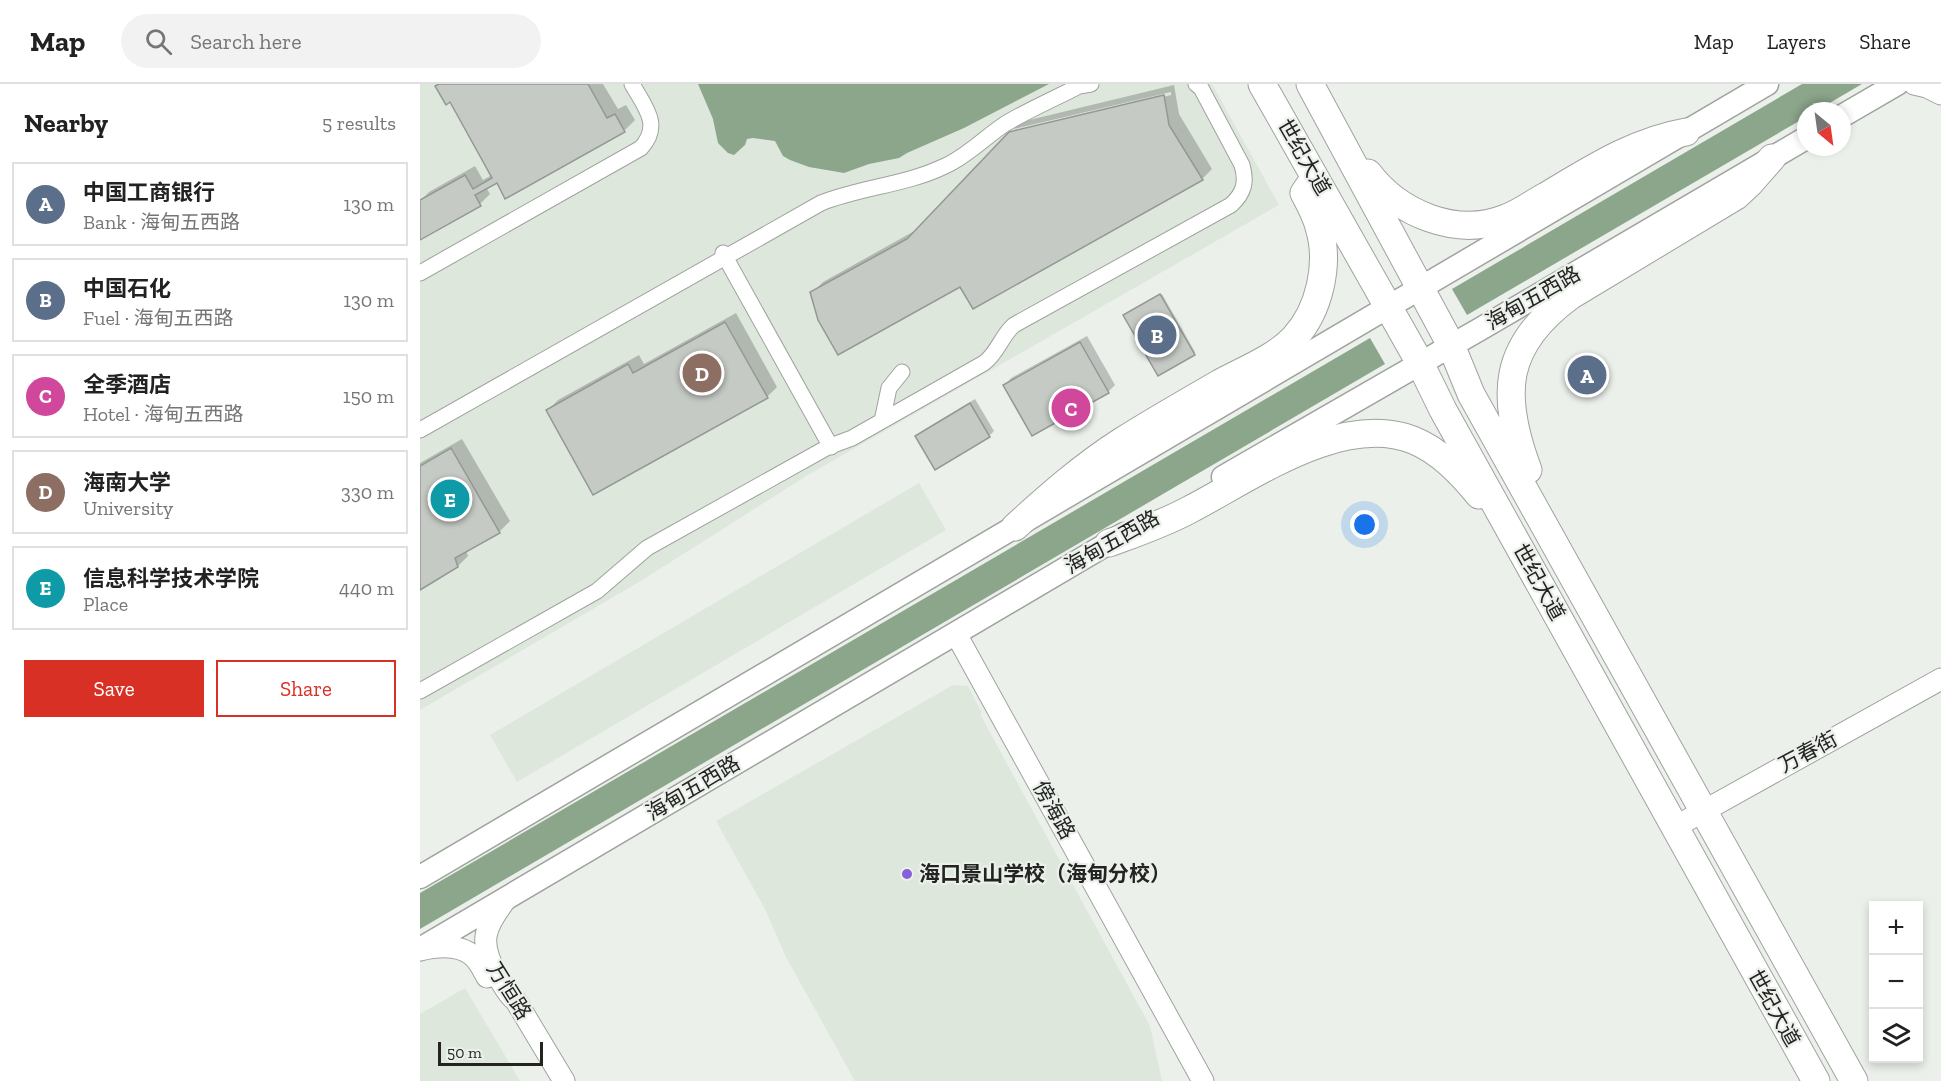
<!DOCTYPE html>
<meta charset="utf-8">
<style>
body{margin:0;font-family:"Zilla Slab","Noto Sans SC",serif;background:#f2f2f2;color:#222}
.controls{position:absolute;right:18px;bottom:18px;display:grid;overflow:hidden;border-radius:0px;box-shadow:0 3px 9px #0003}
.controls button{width:54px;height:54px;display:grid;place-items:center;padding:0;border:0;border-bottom:2px solid #e0e0e0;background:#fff;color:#222;font:30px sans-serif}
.compass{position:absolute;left:1377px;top:18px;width:54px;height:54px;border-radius:50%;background:#fff;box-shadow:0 3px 9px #0003;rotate:151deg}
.scale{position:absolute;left:18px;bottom:15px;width:105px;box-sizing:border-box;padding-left:6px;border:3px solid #232422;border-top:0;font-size:16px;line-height:21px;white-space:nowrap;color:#232422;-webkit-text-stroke:4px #ebf0eb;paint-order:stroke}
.you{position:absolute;left:945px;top:441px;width:21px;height:21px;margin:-15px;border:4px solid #fff;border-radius:50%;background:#1a73e8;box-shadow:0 0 0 9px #1a73e833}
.badge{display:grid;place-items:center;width:39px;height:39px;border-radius:50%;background:#d93025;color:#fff;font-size:20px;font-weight:700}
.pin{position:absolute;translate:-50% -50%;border:3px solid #fff;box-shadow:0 2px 6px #0006}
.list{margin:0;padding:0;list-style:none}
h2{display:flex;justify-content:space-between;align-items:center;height:78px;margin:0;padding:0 24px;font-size:26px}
h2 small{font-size:20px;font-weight:400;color:#767676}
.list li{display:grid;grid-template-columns:39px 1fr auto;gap:18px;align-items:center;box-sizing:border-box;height:84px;margin:0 12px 12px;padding:0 12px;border:2px solid #e0e0e0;border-radius:0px}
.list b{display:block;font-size:22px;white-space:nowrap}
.list p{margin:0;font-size:20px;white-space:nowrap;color:#767676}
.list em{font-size:20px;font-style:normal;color:#767676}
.actions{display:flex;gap:12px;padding:18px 24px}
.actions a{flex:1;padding:14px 0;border:2px solid #d93025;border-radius:0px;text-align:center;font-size:21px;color:#d93025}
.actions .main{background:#d93025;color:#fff}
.icon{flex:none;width:33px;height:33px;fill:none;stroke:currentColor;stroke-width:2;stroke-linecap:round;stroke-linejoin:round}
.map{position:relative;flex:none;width:1521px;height:997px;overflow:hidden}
header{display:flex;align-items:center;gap:36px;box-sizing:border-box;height:84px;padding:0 30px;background:#fff;border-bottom:2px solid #e0e0e0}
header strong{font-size:28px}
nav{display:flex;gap:33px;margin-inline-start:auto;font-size:21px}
.search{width:420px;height:54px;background:#f2f2f2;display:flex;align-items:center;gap:15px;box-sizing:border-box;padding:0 21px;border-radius:33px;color:#767676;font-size:22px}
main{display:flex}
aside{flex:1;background:#fff}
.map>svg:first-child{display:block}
</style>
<header>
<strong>Map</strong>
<div class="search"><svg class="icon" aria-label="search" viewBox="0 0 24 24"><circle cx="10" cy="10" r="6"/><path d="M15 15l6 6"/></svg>Search here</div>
<nav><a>Map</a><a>Layers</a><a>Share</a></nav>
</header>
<main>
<aside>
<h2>Nearby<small>5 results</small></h2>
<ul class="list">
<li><span class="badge" style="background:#5c6f8a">A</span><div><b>中国工商银行</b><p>Bank · 海甸五西路</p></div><em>130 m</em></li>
<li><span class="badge" style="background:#5c6f8a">B</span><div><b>中国石化</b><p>Fuel · 海甸五西路</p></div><em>130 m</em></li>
<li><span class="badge" style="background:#d1479c">C</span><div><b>全季酒店</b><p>Hotel · 海甸五西路</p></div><em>150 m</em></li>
<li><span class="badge" style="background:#8d6e63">D</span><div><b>海南大学</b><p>University</p></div><em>330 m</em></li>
<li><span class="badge" style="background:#0f9aa8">E</span><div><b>信息科学技术学院</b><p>Place</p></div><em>440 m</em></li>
</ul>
<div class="actions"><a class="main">Save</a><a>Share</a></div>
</aside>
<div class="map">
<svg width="1521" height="997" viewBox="0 0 1521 997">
<rect width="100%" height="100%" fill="#ebf0eb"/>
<!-- built -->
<path fill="#dde7dc" d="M0,0h792l67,121 -471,270 -169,107 -219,128z
M499,399l27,47 -429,252 -27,-47z
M533,601l15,1 13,25v5l169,310 12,55h-307l-69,-124 -21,-48 -49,-88z
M45,904l55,93h-100v-67z"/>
<!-- water -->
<path fill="#8ca68b" d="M278,0h351l-85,44 -57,25 -8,5 -30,6 -25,9 -35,-6 -19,-7 -7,-4 -8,-15 -22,-3 -6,1 -2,6 -11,10 -6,-2 -10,-10 -5,-24z
M1382,0h60l-46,27h-10v6l-339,198 -15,-26z
M950,254l15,26 -965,565v-36z"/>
<!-- shadow -->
<path fill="#0003" d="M19,0h164l15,25 8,-4 9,15 -11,11 -118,66 -9,-16 -11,6 4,7 -10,10 -60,34v-37l9,-9 46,-26 8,14 9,-5 -41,-75z
M754,1l5,29 33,55 -10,10 -390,114 11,-11 95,-53 92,-96 161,-38v-3l-157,37 7,-7z
M742,210l33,58 -1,2 -68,-39z
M316,229l41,74 -10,10 -219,13 10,-10 81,-45 5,9z
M667,252l28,49 -7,7 -103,-7 6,-7z
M555,315l19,32 -5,5h-72l5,-5z
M42,355l48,82 -11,11 -33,18 2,6 -10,10 -38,22v-125z"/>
<!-- building -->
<path fill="#c6cac5" stroke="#949894" stroke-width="1.5" d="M19,0h149l19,34 8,-4 10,18 -120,67 -8,-16 -22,12 6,11 -61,34v-40l45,-25 8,14 19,-11 -42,-76 -4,3 -11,-19z
M744,11l5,30 34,55 -230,129 -13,-22 -122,68 -20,-35 -8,-28 97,-53 102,-107z
M740,210l35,61 -37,21 -35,-61z
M305,238l43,76 -175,97 -47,-85 82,-46 5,9z
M660,258l29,51 -77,43 -29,-51z
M550,319l20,34 -55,33 -20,-34z
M31,364l49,85 -45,25 3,9 -38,23v-124z"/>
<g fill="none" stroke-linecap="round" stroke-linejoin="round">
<!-- street casing -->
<g stroke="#9fa39e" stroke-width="17">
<path id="street" d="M303,169l108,194
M0,189l221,-125c21,-23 4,-41 -9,-64
M462,337l7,-33 13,-16
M0,346l401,-227c40,-16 85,-18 124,-37 22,-10 39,-28 60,-42 23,-14 49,-25 74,-38l12,-2
M0,607l177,-100 50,-43 181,-101 24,-9 132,-75c14,-10 17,-27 30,-38l217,-120c13,-12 16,-23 11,-40l-41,-77 -5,-4"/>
</g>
<!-- secondary casing -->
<g stroke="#9fa39e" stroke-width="23">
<path id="secondary" d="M1494,0l13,3 14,7
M536,550l247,447
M1255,743l266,-148
M86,815c-22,29 -28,43 -9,76 6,9 10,19 19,26l48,80
M0,866c17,-4 39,-6 53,6 6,5 10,14 14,21"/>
</g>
<!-- primary casing -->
<g stroke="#9fa39e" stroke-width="25">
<path id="primary" d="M1422,32l55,-32
M803,393l259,-149 324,-190
M0,793l1347,-793
M0,865l704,-415"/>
</g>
<!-- highway casing -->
<g stroke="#9fa39e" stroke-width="29">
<path id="highway" d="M842,0l158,279 23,47 373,671
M890,0l141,261 20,49 383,687
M948,89c31,41 89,65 138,45 14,-5 27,-15 40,-22 44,-26 88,-55 140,-64
M1108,386c-28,-75 -26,-124 42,-174l166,-100 14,-13 22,-25
M595,443c34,-31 68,-61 107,-86 32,-20 65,-39 98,-58 24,-13 55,-25 74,-45 26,-28 36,-75 25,-111 -3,-12 -9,-23 -15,-34l7,-10
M689,459c27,-10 54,-19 80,-33 62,-32 152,-98 224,-70 27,11 48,33 66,55"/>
</g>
<!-- street -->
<use href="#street" stroke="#fff" stroke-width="15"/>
<!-- secondary -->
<use href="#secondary" stroke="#fff" stroke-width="21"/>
<!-- primary -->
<use href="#primary" stroke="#fff" stroke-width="22"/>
<!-- highway -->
<use href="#highway" stroke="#fff" stroke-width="27"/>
</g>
<!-- markers -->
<circle fill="#8560db" stroke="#ebf0eb" stroke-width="2" cx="487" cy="790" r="6"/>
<g text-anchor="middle" stroke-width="4.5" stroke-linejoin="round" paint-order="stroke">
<!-- street labels -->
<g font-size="21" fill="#232422" stroke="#ebf0eb">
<text transform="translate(884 73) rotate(60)" y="7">世纪大道</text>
<text transform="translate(1113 214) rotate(-30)" y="7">海甸五西路</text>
<text transform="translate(692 458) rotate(-30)" y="7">海甸五西路</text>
<text transform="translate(1119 498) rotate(61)" y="7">世纪大道</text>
<text transform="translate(1388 668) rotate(-28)" y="7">万春街</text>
<text transform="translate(273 704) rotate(-31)" y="7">海甸五西路</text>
<text transform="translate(634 726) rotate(61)" y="7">傍海路</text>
<text transform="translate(89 907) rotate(58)" y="7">万恒路</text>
<text transform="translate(1354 924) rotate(61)" y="7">世纪大道</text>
</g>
<!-- poi labels -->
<g font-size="21" font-weight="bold" fill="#232422" stroke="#ebf0eb" text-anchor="start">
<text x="499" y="797">海口景山学校（海甸分校）</text>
</g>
</g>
</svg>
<div class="controls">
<button>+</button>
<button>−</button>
<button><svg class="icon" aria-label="layers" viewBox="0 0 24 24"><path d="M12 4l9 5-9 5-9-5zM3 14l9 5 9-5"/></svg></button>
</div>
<svg class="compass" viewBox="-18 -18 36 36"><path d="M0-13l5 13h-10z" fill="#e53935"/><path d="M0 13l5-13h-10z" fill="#767676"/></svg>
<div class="scale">50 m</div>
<div class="you"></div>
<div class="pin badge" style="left:1167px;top:291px;background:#5c6f8a">A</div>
<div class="pin badge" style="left:737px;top:251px;background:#5c6f8a">B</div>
<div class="pin badge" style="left:651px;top:324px;background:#d1479c">C</div>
<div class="pin badge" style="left:282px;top:289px;background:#8d6e63">D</div>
<div class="pin badge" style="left:30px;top:415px;background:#0f9aa8">E</div>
</div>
</main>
